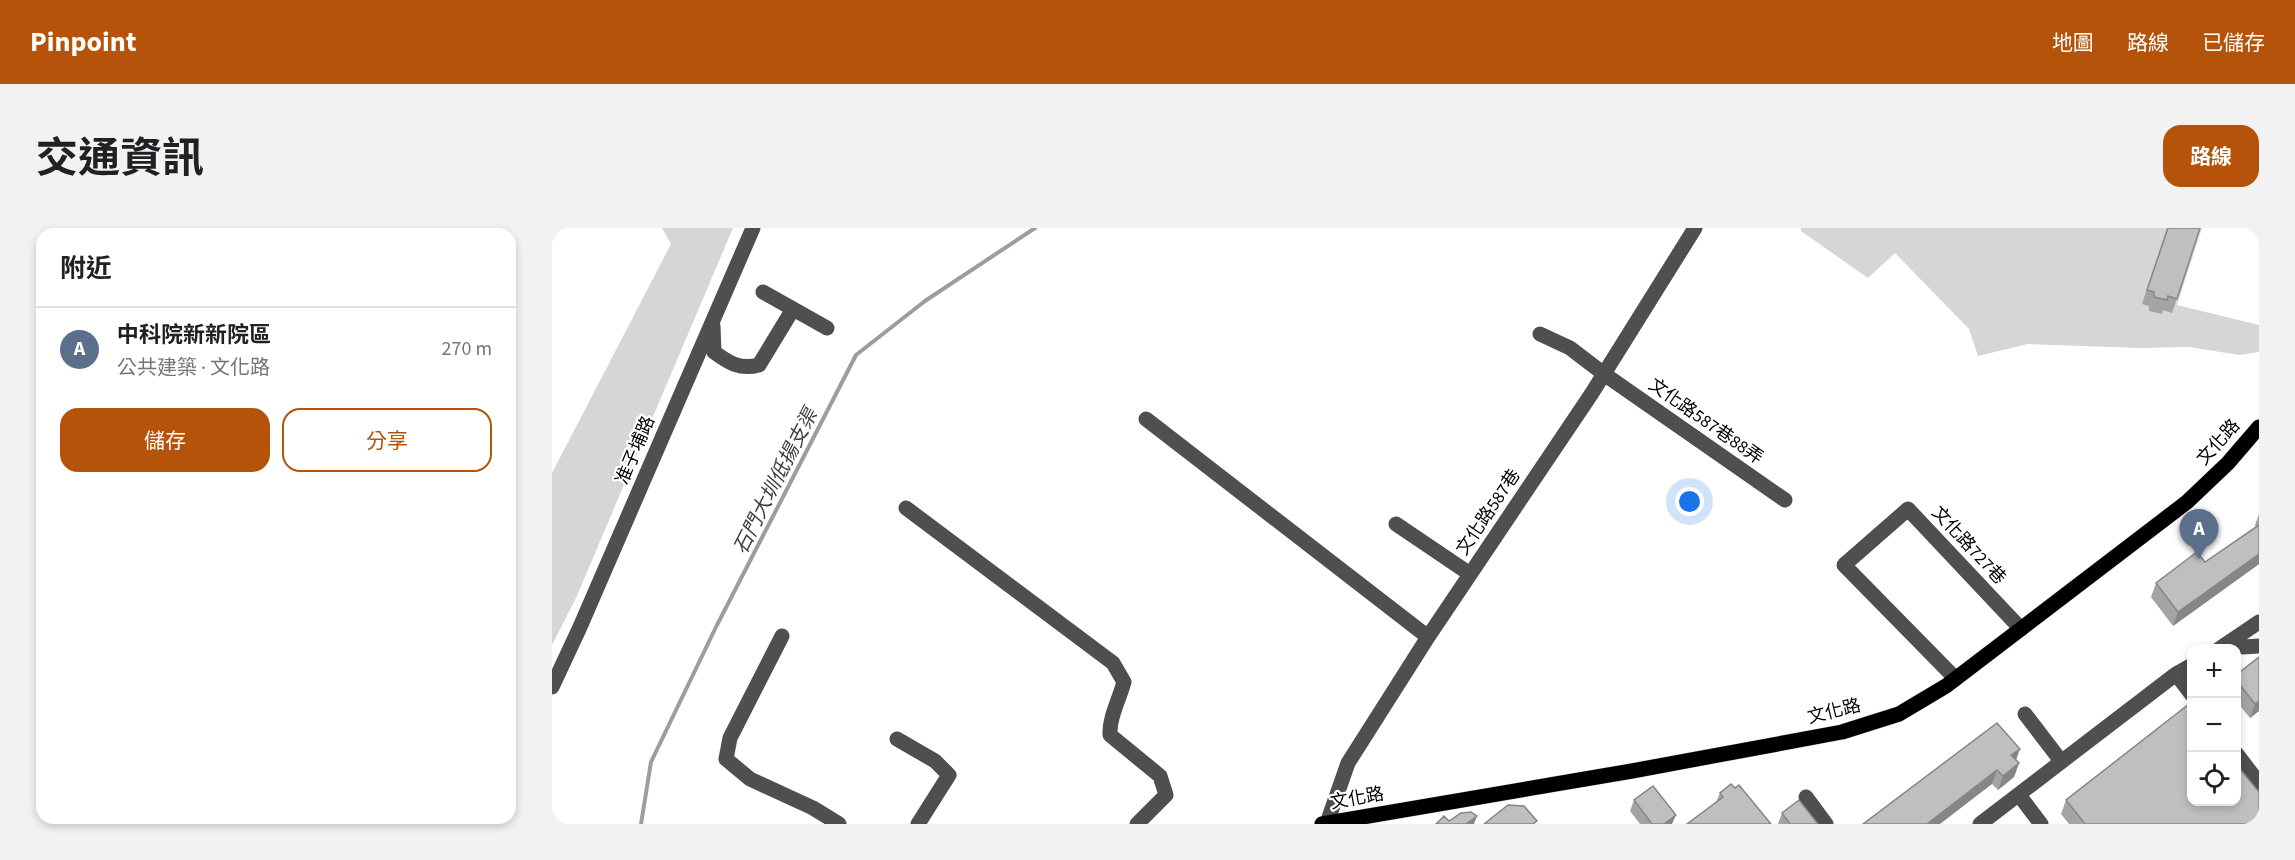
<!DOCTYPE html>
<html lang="zh-TW">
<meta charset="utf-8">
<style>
body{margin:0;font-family:"Source Sans 3","Noto Sans TC",sans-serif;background:#f2f2f2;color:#202124}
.controls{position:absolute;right:18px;bottom:18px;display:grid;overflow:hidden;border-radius:12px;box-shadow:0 3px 9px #0003}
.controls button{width:54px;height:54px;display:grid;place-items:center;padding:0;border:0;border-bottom:2px solid #e0e0e0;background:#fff;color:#202124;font:30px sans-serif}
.you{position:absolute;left:1138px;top:274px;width:21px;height:21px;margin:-15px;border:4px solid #fff;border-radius:50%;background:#1a73e8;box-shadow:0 0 0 9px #1a73e833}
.badge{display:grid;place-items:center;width:39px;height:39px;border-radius:50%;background:#b45309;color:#fff;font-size:20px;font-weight:700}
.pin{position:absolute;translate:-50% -50px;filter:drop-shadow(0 2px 3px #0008)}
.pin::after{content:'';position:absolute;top:32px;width:21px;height:18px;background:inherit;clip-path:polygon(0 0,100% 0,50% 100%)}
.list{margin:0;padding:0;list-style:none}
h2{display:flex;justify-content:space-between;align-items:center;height:78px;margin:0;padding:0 24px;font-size:26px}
h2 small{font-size:20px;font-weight:400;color:#757577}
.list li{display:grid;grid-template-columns:39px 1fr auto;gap:18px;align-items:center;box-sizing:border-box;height:84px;padding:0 24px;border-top:2px solid #e0e0e0}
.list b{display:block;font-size:22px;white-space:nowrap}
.list p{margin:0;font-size:20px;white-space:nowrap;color:#757577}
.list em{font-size:20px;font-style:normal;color:#757577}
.actions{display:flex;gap:12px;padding:18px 24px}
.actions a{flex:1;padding:14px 0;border:2px solid #b45309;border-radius:18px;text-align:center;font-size:21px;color:#b45309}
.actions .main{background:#b45309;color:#fff}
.icon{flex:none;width:33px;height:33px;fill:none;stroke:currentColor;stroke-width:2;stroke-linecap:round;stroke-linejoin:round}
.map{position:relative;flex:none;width:1707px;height:596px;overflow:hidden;border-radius:18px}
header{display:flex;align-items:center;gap:36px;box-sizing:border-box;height:84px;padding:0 30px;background:#b45309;color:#fff}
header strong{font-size:28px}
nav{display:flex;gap:33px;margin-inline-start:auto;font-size:21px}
.intro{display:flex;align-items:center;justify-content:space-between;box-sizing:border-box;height:144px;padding:0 36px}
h1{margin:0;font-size:42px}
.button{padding:15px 27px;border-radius:18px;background:#b45309;color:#fff;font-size:21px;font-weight:700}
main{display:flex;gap:36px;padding:0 36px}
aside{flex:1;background:#fff;border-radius:18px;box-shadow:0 3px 9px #0003}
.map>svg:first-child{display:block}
</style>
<header>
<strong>Pinpoint</strong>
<nav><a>地圖</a><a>路線</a><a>已儲存</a></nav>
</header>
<div class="intro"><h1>交通資訊</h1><a class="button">路線</a></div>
<main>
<aside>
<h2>附近<small></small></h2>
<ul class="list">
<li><span class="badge" style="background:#5c6f8a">A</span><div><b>中科院新新院區</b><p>公共建築 · 文化路</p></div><em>270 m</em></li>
</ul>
<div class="actions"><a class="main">儲存</a><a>分享</a></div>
</aside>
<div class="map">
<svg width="1707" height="596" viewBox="0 0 1707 596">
<rect width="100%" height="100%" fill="#fff"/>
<!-- green -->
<path fill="#d6d6d6" d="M110,0h71l-157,370 -24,47v-172l119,-229z
M1249,0h401l-25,77 82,20v27l-20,3 -50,-8 -49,1 -112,-4 -50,12 -9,-27 -74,-76 -27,25 -67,-47z"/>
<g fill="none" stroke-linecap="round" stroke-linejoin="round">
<!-- stream -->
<path stroke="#9d9d9d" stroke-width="4" d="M89,596l10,-62 65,-135 140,-272 69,-54 110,-73"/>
<!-- major casing -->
<g stroke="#dbdbdb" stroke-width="16">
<path id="major" d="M770,596l310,-53 210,-39 57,-18 47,-28 241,-184 41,-39 31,-36"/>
</g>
<!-- minor -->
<path stroke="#4f4f4f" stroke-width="15" d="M211,64l64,36
M161,98l1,26c15,11 26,18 45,13l34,-56
M988,106l30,14 34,26 181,126
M594,191l282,218
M354,280l207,155 11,19c-5,18 -15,36 -14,53l50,41 6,19 -29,29
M844,296l74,50
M230,408l-52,102 -4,21 24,20 63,29 26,16
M1679,413l12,6 16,-1
M1667,421l40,-27
M1624,446l16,21
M1403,450l-111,-113 64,-56 113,120
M0,459l28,-60 173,-399
M1473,486l36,47
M345,511l38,22 14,14 -31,49
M1684,525l23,30
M1467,567l22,29
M1254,569l20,27
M775,595l21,-60 80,-126 164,-244 103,-165
M1428,596l196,-150 16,-9"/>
<!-- major -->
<use href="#major" stroke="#000" stroke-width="15"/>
</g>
<!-- wall -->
<path fill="#a4a4a4" d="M1615,0h33l-28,85 -9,-3 -1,4 -13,-3v-5l-7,-2z
M1707,286v50l-86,62 -22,-29 5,-14 49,-21 51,-35 -1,-2z
M1684,447l23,36 -9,7 -14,-17z
M1464,532l3,3 -5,14 -16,13 -6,-6 -129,40z
M1168,565l51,31 -55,-22z
M1082,572l38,24h-32l-10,-13z
M1514,572l193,24h-190l-8,-10z
M1230,585l36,11h-40z"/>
<!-- shaded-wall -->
<path fill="#868686" d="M1707,326v10l-86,62 5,-14z
M1707,473v10l-9,7 5,-14z
M1468,521l-5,14 -4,-8z
M1467,535l-5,14 -16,13 5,-14z
M1445,542l-5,14 -52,40h-13z
M1124,587l-4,9h-8z
M925,588l-3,8h-8z"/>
<!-- building -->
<path fill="#bfbfbf" stroke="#868686" stroke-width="1.5" d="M1616,0h32l-23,71 -9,-3 -1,4 -13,-3v-5l-7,-2z
M1707,297v29l-81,58 -22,-29 41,-31 8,10z
M1707,429v44l-4,3 -19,-24v-5z
M1637,476l3,3v94h44v-37l23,28v32h-174l-19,-24z
M1445,495l23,26 -9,6 8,8 -16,13 -6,-6 -70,54h-64z
M1179,556l4,4 4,-3 32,39h-84l36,-27 -3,-4z
M1101,558l23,29 -12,9h-12l-18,-24z
M1247,572l19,24h-28l-8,-11z
M956,577l16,1 13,15 -4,3h-49z
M919,584l6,4 -11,8h-30l8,-8 5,5 12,-8z"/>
<g text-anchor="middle" stroke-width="4.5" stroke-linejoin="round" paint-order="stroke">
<!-- street labels -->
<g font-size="18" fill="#000" stroke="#fff">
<text transform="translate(1154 193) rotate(35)" y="6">文化路587巷88弄</text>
<text transform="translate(1666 214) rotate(-48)" y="6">文化路</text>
<text transform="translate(83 222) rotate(-67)" y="6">准子埔路</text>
<text transform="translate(936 284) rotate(-56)" y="6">文化路587巷</text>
<text transform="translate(1417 317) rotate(47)" y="6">文化路727巷</text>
<text transform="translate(1282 483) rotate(-14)" y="6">文化路</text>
<text transform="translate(805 570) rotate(-10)" y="6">文化路</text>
</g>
<!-- water labels -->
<g font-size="20" font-style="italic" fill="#3e3e3e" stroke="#fff">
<text transform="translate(223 253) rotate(-63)" y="7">石門大圳低揚支渠</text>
</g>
</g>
</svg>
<div class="controls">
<button>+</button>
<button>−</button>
<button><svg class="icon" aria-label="locate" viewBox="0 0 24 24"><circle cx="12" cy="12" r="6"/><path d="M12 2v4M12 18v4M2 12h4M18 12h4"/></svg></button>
</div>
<div class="you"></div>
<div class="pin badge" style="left:1647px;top:331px;background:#5c6f8a">A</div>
</div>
</main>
